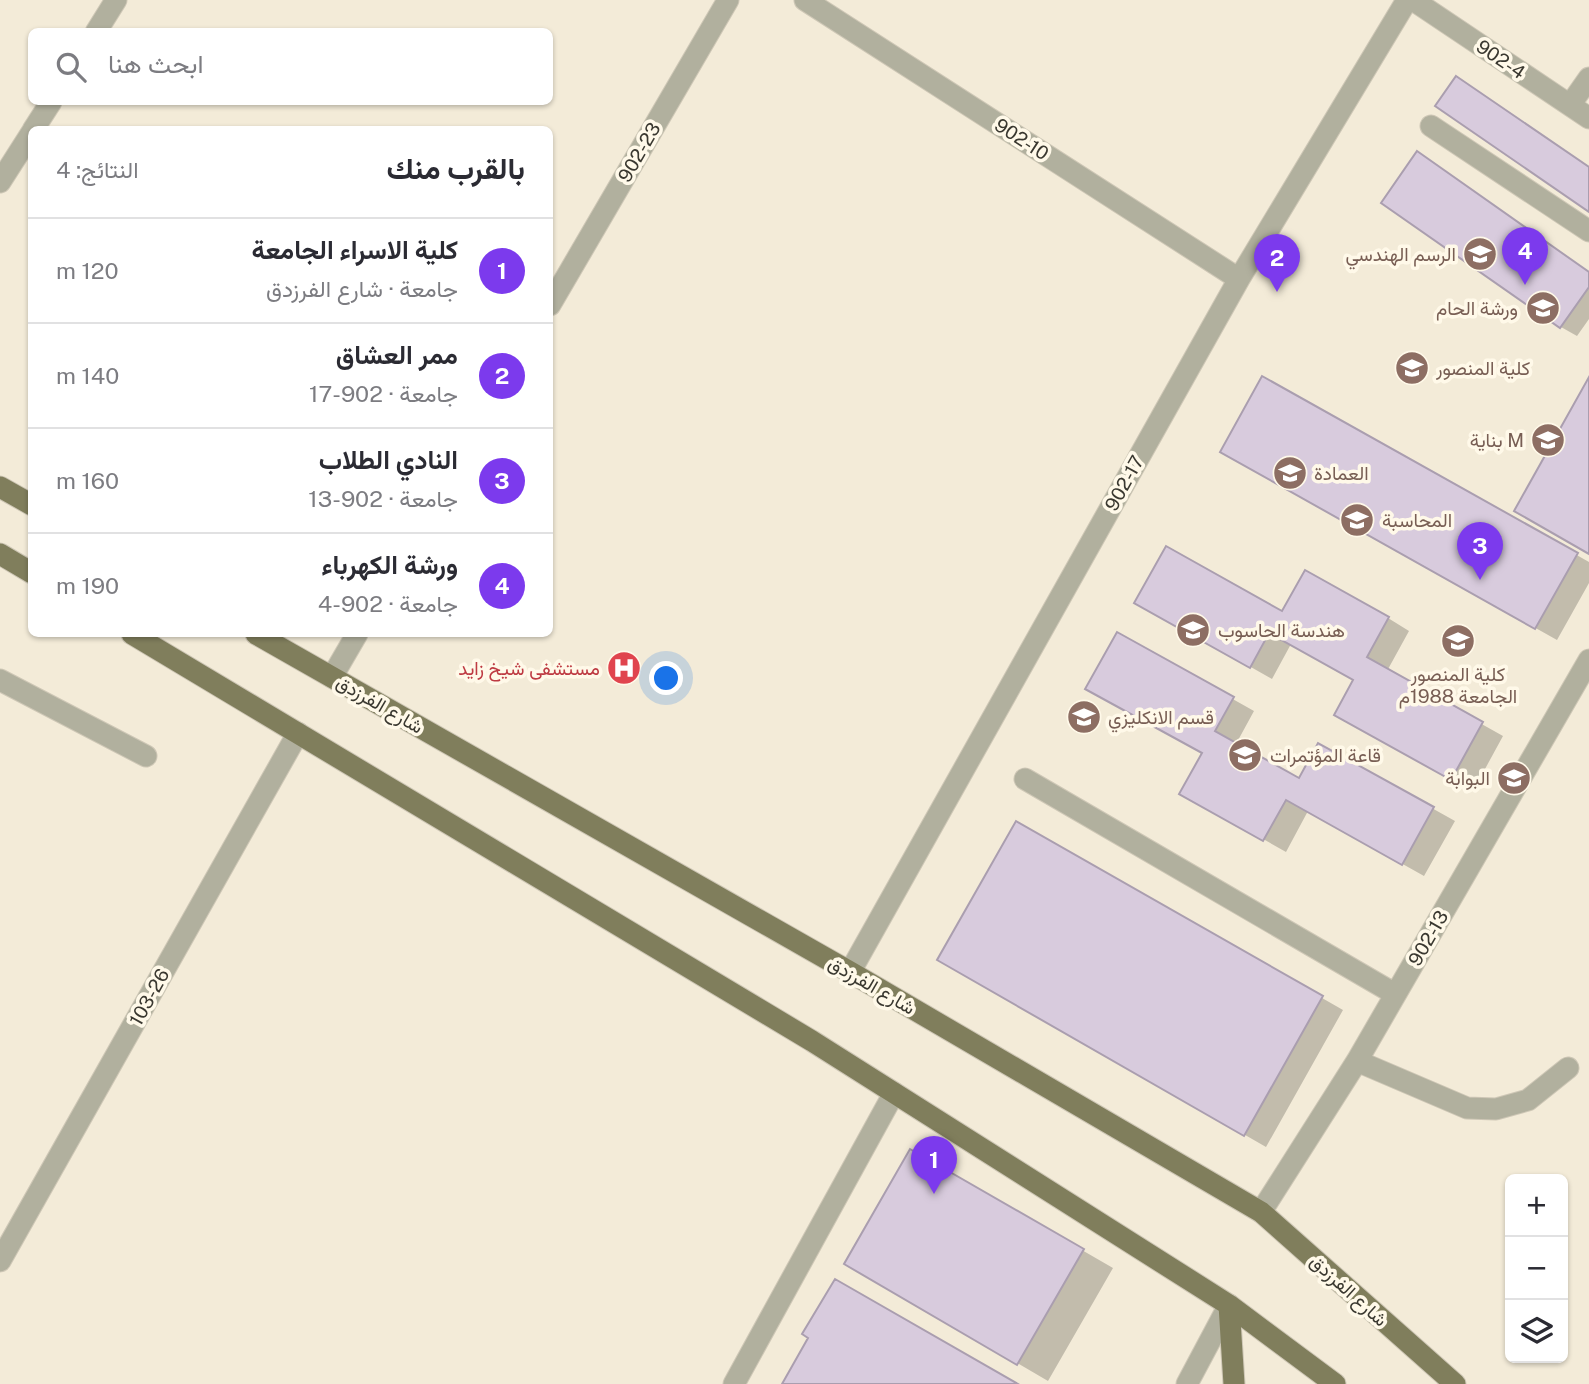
<!DOCTYPE html>
<html lang="ar">
<meta charset="utf-8">
<style>
body{margin:0;font-family:"Public Sans",Vazirmatn,sans-serif;background:#f2f2f3;color:#2b2b33;direction:rtl}
.controls{position:absolute;right:21px;bottom:21px;display:grid;overflow:hidden;border-radius:10px;box-shadow:0 2px 5px #0004}
.controls button{width:63px;height:63px;display:grid;place-items:center;padding:0;border:0;border-bottom:2px solid #e1e1e2;background:#fff;color:#2b2b33;font:35px sans-serif}
.you{position:absolute;left:667px;top:679px;width:24px;height:24px;margin:-18px;border:5px solid #fff;border-radius:50%;background:#1a73e8;box-shadow:0 0 0 10px #1a73e833}
.badge{display:grid;place-items:center;width:46px;height:46px;border-radius:50%;background:#7c3aed;color:#fff;font-size:23px;font-weight:700}
.pin{position:absolute;translate:-50% -58px;filter:drop-shadow(0 2px 4px #0008)}
.pin::after{content:'';position:absolute;top:37px;width:24px;height:21px;background:inherit;clip-path:polygon(0 0,100% 0,50% 100%)}
.list{margin:0;padding:0;list-style:none}
h2{display:flex;justify-content:space-between;align-items:center;height:91px;margin:0;padding:0 28px;font-size:30px}
h2 small{font-size:23px;font-weight:400;color:#7c7c81}
.list li{display:grid;grid-template-columns:46px 1fr auto;gap:21px;align-items:center;box-sizing:border-box;height:105px;padding:0 28px;border-top:2px solid #e1e1e2}
.list b{display:block;font-size:26px;white-space:nowrap}
.list p{margin:0;font-size:23px;white-space:nowrap;color:#7c7c81}
.list em{font-size:23px;font-style:normal;color:#7c7c81}
.icon{flex:none;width:38px;height:38px;fill:none;stroke:currentColor;stroke-width:2;stroke-linecap:round;stroke-linejoin:round}
.map{position:relative;flex:none;width:1589px;height:1384px;overflow:hidden;direction:ltr}
.search{position:absolute;background:#fff;box-shadow:0 2px 5px #0004;left:28px;top:28px;width:525px;height:77px;display:flex;align-items:center;gap:18px;box-sizing:border-box;padding:0 24px;border-radius:10px;color:#7c7c81;font-size:26px}
.panel{position:absolute;background:#fff;box-shadow:0 2px 5px #0004;left:28px;top:126px;width:525px;height:511px;border-radius:10px;direction:rtl}
.map>svg:first-child{display:block}
</style>
<div class="map">
<svg width="1589" height="1384" viewBox="0 0 1589 1384">
<rect width="100%" height="100%" fill="#f3ebd8"/>
<!-- shadow -->
<path fill="#0003" d="M1434,163l155,109v47l-12,17 -16,-9z
M1263,378l326,184v21l-32,57 -335,-189z
M1136,602l147,12 105,4 21,13 -22,40 116,65 -30,55 -136,-77 19,-34 -65,-36 -19,35z
M1117,634l137,77 -18,33 64,36 19,-35 136,76 -31,55 -116,-65 -22,41 -104,-59 22,-40z
M1017,823l326,187 -77,137 -327,-188z
M910,1151l203,117 -65,113 -202,-118z"/>
<!-- building -->
<path fill="#d8cbdd" stroke="#aa9eaf" stroke-width="2" d="M1456,76l133,91v45l-154,-106z
M1417,151l172,121v15l-29,41 -179,-125z
M1262,376l316,177 -43,76 -315,-177z
M1589,377v177l-75,-43z
M1166,546l116,65 23,-41 84,47 -22,40 116,65 -32,58 -117,-65 19,-35 -84,-47 -19,35 -116,-65z
M1117,632l117,65 -19,34 84,47 19,-35 116,64 -32,58 -116,-65 -23,41 -84,-47 23,-41 -117,-64z
M1016,821l307,175 -79,140 -307,-176z
M910,1149l174,100 -67,116 -173,-101z
M835,1279l183,105h-236l26,-46 -6,-4z"/>
<g fill="none" stroke-linecap="round" stroke-linejoin="round">
<!-- minor casing -->
<g stroke="#cec7b6" stroke-width="23">
<path id="minor" d="M805,0l434,279
M1413,0l176,118
M96,32l20,-32
M1570,105l19,-27
M1431,126l158,105
M33,130l18,-28
M0,182l32,-50
M550,305l178,-305
M332,677l25,-43
M0,680l146,76
M1025,779l370,215
M850,972l389,-693 168,-279
M1357,1061l110,47 29,1 32,-9 40,-32
M1261,1212l96,-151 232,-401
M0,1261l298,-528
M734,1384l160,-291
M1187,1384l42,-79"/>
</g>
<!-- major casing -->
<g stroke="#cec7b6" stroke-width="23">
<path id="major" d="M0,487l32,18
M0,554l32,19
M132,634l680,407 417,264 106,79
M256,634l594,338 411,240 194,172
M1229,1305l5,79"/>
</g>
<!-- minor -->
<use href="#minor" stroke="#b1b09e" stroke-width="21"/>
<!-- major -->
<use href="#major" stroke="#807e5c" stroke-width="21"/>
</g>
<!-- icons -->
<defs>
<g id="university-disc" transform="scale(1.75)"><circle r="9.5" fill="#8d6e63" stroke="#fff9e9"/><path d="M0-5L7-2L0 1L-7-2ZM-4 1L0 2.5L4 1V4Q0 6-4 4Z" fill="#fff"/></g>
<g id="hospital-disc" transform="scale(1.75)"><circle r="9.5" fill="#e0444e" stroke="#fff9e9"/><path d="M-5-5h3v3.5h4V-5h3V5h-3V1.5h-4V5h-3Z" fill="#fff"/></g>
</defs>
<g fill-rule="evenodd">
<use href="#university-disc" x="1480" y="254"/>
<use href="#university-disc" x="1543" y="308"/>
<use href="#university-disc" x="1412" y="368"/>
<use href="#university-disc" x="1548" y="440"/>
<use href="#university-disc" x="1290" y="473"/>
<use href="#university-disc" x="1357" y="520"/>
<use href="#university-disc" x="1193" y="630"/>
<use href="#university-disc" x="1458" y="641"/>
<use href="#hospital-disc" x="624" y="668"/>
<use href="#university-disc" x="1084" y="717"/>
<use href="#university-disc" x="1245" y="755"/>
<use href="#university-disc" x="1514" y="778"/>
</g>
<g text-anchor="middle" stroke-width="7" stroke-linejoin="round" paint-order="stroke">
<!-- street labels -->
<g font-size="19" fill="#3a3830" stroke="#fff9e9">
<text transform="translate(1501 59) rotate(34)" y="7">902-4</text>
<text transform="translate(1022 139) rotate(33)" y="7">902-10</text>
<text transform="translate(639 152) rotate(-60)" y="7">902-23</text>
<text transform="translate(1124 483) rotate(-61)" y="7">902-17</text>
<text transform="translate(380 704) rotate(30)" y="7">شارع الفرزدق</text>
<text transform="translate(1428 938) rotate(-60)" y="7">902-13</text>
<text transform="translate(872 985) rotate(30)" y="7">شارع الفرزدق</text>
<text transform="translate(149 997) rotate(-61)" y="7">103-26</text>
<text transform="translate(1349 1290) rotate(42)" y="7">شارع الفرزدق</text>
</g>
<!-- education labels -->
<g font-size="19" fill="#785e54" stroke="#fff9e9" text-anchor="start">
<text x="1456" y="261" text-anchor="end">الرسم الهندسي</text>
<text x="1518" y="315" text-anchor="end">ورشة الحام</text>
<text x="1436" y="375">كلية المنصور</text>
<text x="1524" y="447" text-anchor="end">بناية M</text>
<text x="1314" y="480">العمادة</text>
<text x="1382" y="527">المحاسبة</text>
<text x="1218" y="637">هندسة الحاسوب</text>
<text x="1458" y="681" text-anchor="middle">كلية المنصور<tspan x="1458" dy="22">الجامعة 1988م</tspan></text>
<text x="1108" y="724">قسم الانكليزي</text>
<text x="1270" y="762">قاعة المؤتمرات</text>
<text x="1490" y="785" text-anchor="end">البوابة</text>
</g>
<!-- health labels -->
<g font-size="19" fill="#be3a42" stroke="#fff9e9" text-anchor="end">
<text x="600" y="675">مستشفى شيخ زايد</text>
</g>
</g>
</svg>
<div class="controls">
<button>+</button>
<button>−</button>
<button><svg class="icon" aria-label="layers" viewBox="0 0 24 24"><path d="M12 4l9 5-9 5-9-5zM3 14l9 5 9-5"/></svg></button>
</div>
<div class="you"></div>
<div class="pin badge" style="left:934px;top:1194px">1</div>
<div class="pin badge" style="left:1277px;top:292px">2</div>
<div class="pin badge" style="left:1480px;top:580px">3</div>
<div class="pin badge" style="left:1525px;top:285px">4</div>
<div class="search"><svg class="icon" aria-label="search" viewBox="0 0 24 24"><circle cx="10" cy="10" r="6"/><path d="M15 15l6 6"/></svg>ابحث هنا</div>
<section class="panel">
<h2>بالقرب منك<small>النتائج: 4</small></h2>
<ul class="list">
<li><span class="badge">1</span><div><b>كلية الاسراء الجامعة</b><p>جامعة · شارع الفرزدق</p></div><em>120 m</em></li>
<li><span class="badge">2</span><div><b>ممر العشاق</b><p>جامعة · 902-17</p></div><em>140 m</em></li>
<li><span class="badge">3</span><div><b>النادي الطلاب</b><p>جامعة · 902-13</p></div><em>160 m</em></li>
<li><span class="badge">4</span><div><b>ورشة الكهرباء</b><p>جامعة · 902-4</p></div><em>190 m</em></li>
</ul>
</section>
</div>
